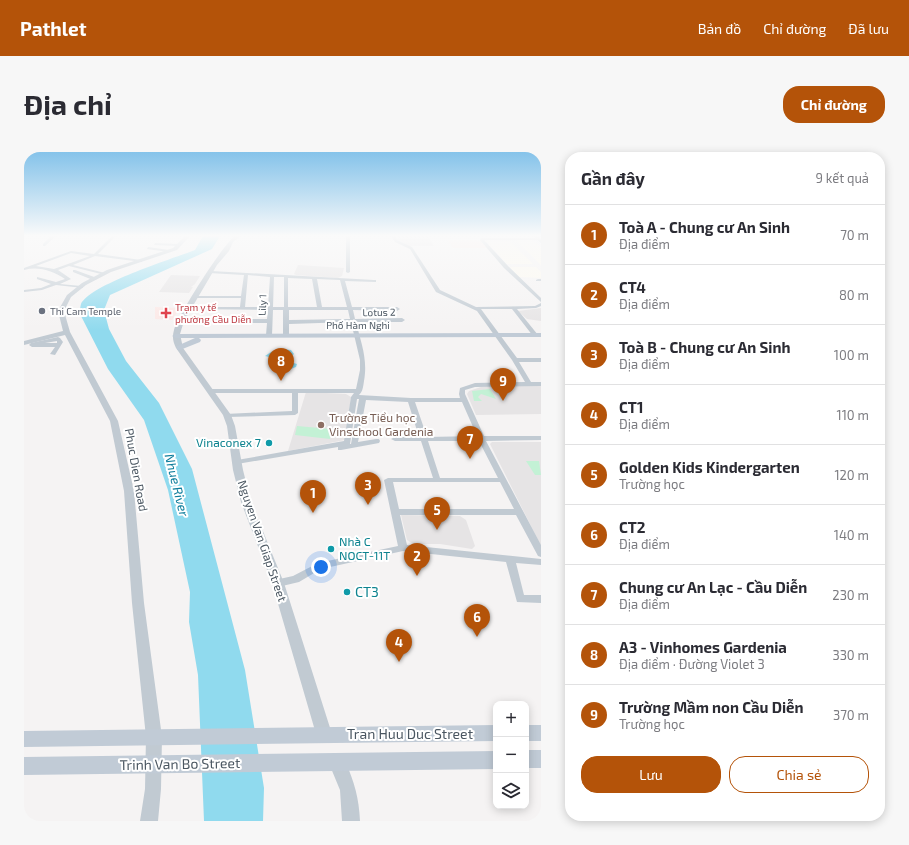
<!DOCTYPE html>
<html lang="vi">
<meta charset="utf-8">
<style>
body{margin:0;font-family:"Exo 2",sans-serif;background:#f7f7f7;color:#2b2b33}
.controls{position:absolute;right:12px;bottom:12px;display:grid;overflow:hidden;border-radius:8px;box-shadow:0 2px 10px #0003}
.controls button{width:36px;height:36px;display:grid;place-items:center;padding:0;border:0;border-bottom:1px solid #e1e1e2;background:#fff;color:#2b2b33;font:20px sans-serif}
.you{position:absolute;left:297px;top:415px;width:14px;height:14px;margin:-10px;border:3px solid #fff;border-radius:50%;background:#1a73e8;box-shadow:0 0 0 6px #1a73e833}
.badge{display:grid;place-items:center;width:26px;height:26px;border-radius:50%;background:#b45309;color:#fff;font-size:13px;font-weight:700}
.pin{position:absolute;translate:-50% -33px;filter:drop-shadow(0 1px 2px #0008)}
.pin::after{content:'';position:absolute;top:21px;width:14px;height:12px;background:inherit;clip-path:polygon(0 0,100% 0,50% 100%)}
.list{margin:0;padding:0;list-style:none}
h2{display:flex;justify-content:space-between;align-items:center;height:52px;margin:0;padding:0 16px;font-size:17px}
h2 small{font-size:13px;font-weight:400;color:#7c7c81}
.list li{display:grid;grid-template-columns:26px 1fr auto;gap:12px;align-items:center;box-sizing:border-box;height:60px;padding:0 16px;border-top:1px solid #e1e1e2}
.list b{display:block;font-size:15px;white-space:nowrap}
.list p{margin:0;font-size:13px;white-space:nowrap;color:#7c7c81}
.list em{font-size:13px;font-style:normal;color:#7c7c81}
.actions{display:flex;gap:8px;padding:12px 16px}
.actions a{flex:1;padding:9px 0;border:1px solid #b45309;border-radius:16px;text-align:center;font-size:14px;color:#b45309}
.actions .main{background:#b45309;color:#fff}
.icon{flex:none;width:22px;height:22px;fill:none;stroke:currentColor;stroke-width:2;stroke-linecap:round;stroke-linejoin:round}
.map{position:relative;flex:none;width:517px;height:669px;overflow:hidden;border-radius:16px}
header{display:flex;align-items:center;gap:24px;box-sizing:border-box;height:56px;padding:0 20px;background:#b45309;color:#fff}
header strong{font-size:19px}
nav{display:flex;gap:22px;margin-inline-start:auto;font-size:14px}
.intro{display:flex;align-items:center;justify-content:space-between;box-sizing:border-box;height:96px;padding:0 24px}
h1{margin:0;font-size:28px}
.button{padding:10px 18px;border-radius:16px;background:#b45309;color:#fff;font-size:14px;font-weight:700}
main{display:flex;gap:24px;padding:0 24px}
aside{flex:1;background:#fff;border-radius:16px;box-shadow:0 2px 10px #0003}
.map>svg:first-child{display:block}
</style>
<header>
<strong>Pathlet</strong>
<nav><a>Bản đồ</a><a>Chỉ đường</a><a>Đã lưu</a></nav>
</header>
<div class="intro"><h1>Địa chỉ</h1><a class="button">Chỉ đường</a></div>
<main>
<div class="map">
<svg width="517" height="669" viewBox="0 0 517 669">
<rect width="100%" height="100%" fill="#f5f3f3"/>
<!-- commercial -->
<path fill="#fdf9ef" d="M464,88l22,1 23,23h-26l-21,-23z
M493,88h16l8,7v18l-25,-24z
M488,115h24l5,5v6l-22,-1 -9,-9z"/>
<!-- education -->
<path fill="#e6e4e5" d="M403,84l7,10h-25l-11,-6 -2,-3z
M274,113l46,3 -2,8 -4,2 -42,-3 -2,-1z
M147,123l29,1 -5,8 -4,3h2l-4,6 -30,-1z
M517,156v13l-14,-2 -9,-8z
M498,233l19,1v28l-65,1 -9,-21 2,-3 12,-4z
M282,240l40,2 5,3 -6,43 -57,11z
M468,290h49v104l-51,-102z
M377,363l59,1 6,4 9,26 -3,3 -32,-5h-27l-6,-4z"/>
<!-- medical -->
<path fill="#fce8e6" d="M424,88h29l4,1 6,7h-34z
M131,155l25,1 -8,12 -17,-1z"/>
<!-- green -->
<path fill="#c3f1d5" d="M466,237l6,10 -15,-5 -3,3 4,4h-8l-2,-10z
M273,274l34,3 -1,10 -35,-4z
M502,309h13l2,14h-6z"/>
<!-- water -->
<path fill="#90daee" d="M179,84h17l-8,13 -102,46 -6,15 5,19 17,32 33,42 33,66 53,201 19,118 -1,33h-59l-6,-146 -9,-53 1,-30 -22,-102 -24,-70 -36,-51 -28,-55c0,-3 0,-7 1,-10 10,-20 91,-45 114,-54z
M257,197l10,1 3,4 -12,10 8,-2 7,2 -1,3 -11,4 -15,-4 -2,-4v-4l10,-6 -9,4 -4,-1 6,-4z"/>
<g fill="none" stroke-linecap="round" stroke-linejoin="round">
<!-- minor -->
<path fill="#c1cad2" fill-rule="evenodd" d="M27,84h5l-11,10h-2v-2z
M88,84h4l-18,18 43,6h1v2l-47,-6 -22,9 32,8v2l-36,-9 -11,4 13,9 -11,5 21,2 2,1v1l-27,-3 -14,5 -18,2v-2l17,-2 10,-4 -14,-5v-2l19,5 9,-3c-12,-8 -26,-13 -41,-9v-2l47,-17 23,3zM47,101l19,3 -36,13 -18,-3z
M322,84h4v36l-2,1 -2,-1z
M367,84h4l2,4 15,7 28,43 36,17 59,-1 6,-3v3l-5,2 -19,1 21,26 -3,2 -2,-1 -21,-27h-31l36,49h24v4h-22l12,20h10v4l-66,1 -10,3v4l19,42h57v4l-55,1 55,104v12l-3,-1 -22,-41h-116l7,30 134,14v6l-25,-2 8,32h17v8l-24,-1 -11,-40 -103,-11 -82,18 -22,13 -21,5 -3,-1 -2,-3 2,-3 18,-4 25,-13 80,-17 -14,-66 4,-2h45l-12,-37h-26l-4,-2 4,-2h24l-11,-35 -42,-2 -8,42 18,-3h3l1,2 -1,2 -38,7h-3v-3l-101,17h-3l-1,-2 1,-2h3l107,-19 7,-44 3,-4h-56v20l-3,2 -68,2 -3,-2 1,-1 67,-3v-18h-81l-3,-2 3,-2h145l4,-19v-10l-9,-38 -62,2v11l-3,2 -3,-2v-25h-10l-1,25 -3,2 -3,-2 1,-12h-86l-3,-2 3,-2h86l1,-9 -81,-1v-1l2,-1h51l1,-9h-47v-2h47l3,-21 -35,-2v-1l2,-1 163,9h2v2l-31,-1 7,26h45l3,2 -3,2 -44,-1 2,9 47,-1 3,2 -3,2h-46c5,21 12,37 8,59 -1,6 -1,10 -5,14l52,3h49l-1,-4 1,-6 15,-5 50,-1 -13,-22 -35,-49 -41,-19 -26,-43 -15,-7zM224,123l22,2 -2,30h-23zM250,125h10v30h-11zM264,126l24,1 5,28h-29zM293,127l23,1 7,27h-25zM265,158h59l2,9 -61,1zM333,247h2l-8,45h-1zM391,250h47l15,34 -50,1zM404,289h51l19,37h-58zM369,330h107l14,27h-115z
M457,86h58l-1,2h-54l24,26 33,32v4l-37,-34 -24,-28z
M131,91l24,1 2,1 -2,1 -25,-1z
M124,95l21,3 2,1 -2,1 -22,-3z
M51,118l22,8v1l-4,1 -20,-8v-2z
M514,127h3v2h-5v-1z
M34,185l2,1 3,4 -8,13 -5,-1 5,-7h-23l-3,-2 2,-2zM33,189v2h-12z"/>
<!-- tertiary -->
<path fill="#c1cad2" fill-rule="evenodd" d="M161,84h5l-13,14 -66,22 -25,13 -15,12 -7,14 6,21 48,89 16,70 10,112 18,134 -1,52 -3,32h-18l5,-32 1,-52 -14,-134 -8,-112 -14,-70 -45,-86 -41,10v-4l39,-10 -5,-20 9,-16 15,-12 25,-13 66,-22z
M211,84h6l-8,6 -4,9 -12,14 -33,56 -4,13 3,14 48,67 4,11 8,44 8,32 33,81 48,151 -3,5 -5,2 -5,-2 -3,-5 -44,-151 -31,-81 -8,-32 -6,-44 -4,-11 -47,-67c-3,-6 -4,-11 -2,-18 4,-15 50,-87 61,-94z
M509,84h5l3,3v4z
M312,601l6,2c11,22 17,41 18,66h-18l-2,-31 -12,-29 2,-6z"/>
<!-- secondary -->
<path fill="#c1cbd6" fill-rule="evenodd" d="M517,181v4l-342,1 2,2 -1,2 -20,8h-3v-4l18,-8h-19l-4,-2 4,-2z
M472,573v16l-472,6v-16z
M502,573h15v16h-15z
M502,598h15v18h-15z
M472,599v18l-472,6v-18z"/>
</g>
<!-- sky -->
<linearGradient id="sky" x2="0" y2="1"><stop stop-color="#85c3ea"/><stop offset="0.47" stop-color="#fafafa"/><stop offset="1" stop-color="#fafafa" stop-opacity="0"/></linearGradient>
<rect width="517" height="178" fill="url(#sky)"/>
<!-- markers -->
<circle fill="#6b7280" stroke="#fff" stroke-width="1.5" cx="18" cy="159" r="4"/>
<path fill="#e0444e" stroke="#fff" stroke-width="1.5" d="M140 155h4v4h4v4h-4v4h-4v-4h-4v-4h4z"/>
<circle fill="#8d6e63" stroke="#fff" stroke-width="1.5" cx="297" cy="273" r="4"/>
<g fill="#0f9aa8" stroke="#fff" stroke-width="1.5">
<circle cx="245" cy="291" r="4"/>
<circle cx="307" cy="397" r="4"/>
<circle cx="323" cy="440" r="4"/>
</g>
<g text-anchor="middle" stroke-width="4" stroke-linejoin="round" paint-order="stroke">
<!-- far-street labels -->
<g font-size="10" fill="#4a5661" stroke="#fff">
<text transform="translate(238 153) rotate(-88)" y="4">Lily 1</text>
<text transform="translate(355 160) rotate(-1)" y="4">Lotus 2</text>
<text x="334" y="177">Phố Hàm Nghi</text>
</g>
<!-- far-health labels -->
<g font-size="10" fill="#be3a42" stroke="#fff" text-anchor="start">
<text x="151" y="159">Trạm y tế<tspan x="151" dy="12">phường Cầu Diễn</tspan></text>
</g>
<!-- far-worship labels -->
<g font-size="10" fill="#5b616d" stroke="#fff" text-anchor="start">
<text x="26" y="163">Thi Cam Temple</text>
</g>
<!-- education labels -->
<g font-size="12" fill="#785e54" stroke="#fff" text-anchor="start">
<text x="305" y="270">Trường Tiểu học<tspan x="305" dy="14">Vinschool Gardenia</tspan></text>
</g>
<!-- culture labels -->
<g font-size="12" fill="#0d838f" stroke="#fff" text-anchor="end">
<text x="237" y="295">Vinaconex 7</text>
<text x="315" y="394" text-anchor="start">Nhà C<tspan x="315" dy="14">NOCT-11T</tspan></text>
</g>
<!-- street labels -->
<g font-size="12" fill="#4a5661" stroke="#fff">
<text transform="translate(112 318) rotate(80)" y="4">Phuc Dien Road</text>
<text transform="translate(238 389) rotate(71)" y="4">Nguyen Van Giap Street</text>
</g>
<!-- water labels -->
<g font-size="13" font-style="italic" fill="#0c7c9b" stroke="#fff">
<text transform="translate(153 333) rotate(76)" y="5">Nhue River</text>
</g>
<!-- near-culture labels -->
<g font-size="14" fill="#0d838f" stroke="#fff" text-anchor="start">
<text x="331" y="445">CT3</text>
</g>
<!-- near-street labels -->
<g font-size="14" fill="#4a5661" stroke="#fff">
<text x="386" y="587">Tran Huu Duc Street</text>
<text transform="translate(156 612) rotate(-1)" y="5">Trinh Van Bo Street</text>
</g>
</g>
</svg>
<div class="controls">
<button>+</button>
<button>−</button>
<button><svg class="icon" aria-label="layers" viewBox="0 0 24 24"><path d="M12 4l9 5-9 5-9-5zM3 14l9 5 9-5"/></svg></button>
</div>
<div class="you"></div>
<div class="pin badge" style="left:289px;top:361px">1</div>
<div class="pin badge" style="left:393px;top:424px">2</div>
<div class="pin badge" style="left:344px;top:353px">3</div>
<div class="pin badge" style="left:375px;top:510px">4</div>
<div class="pin badge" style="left:413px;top:378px">5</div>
<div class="pin badge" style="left:453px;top:485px">6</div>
<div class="pin badge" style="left:446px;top:307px">7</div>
<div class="pin badge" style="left:257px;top:229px">8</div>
<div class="pin badge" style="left:479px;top:249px">9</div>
</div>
<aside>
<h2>Gần đây<small>9 kết quả</small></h2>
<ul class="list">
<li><span class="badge">1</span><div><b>Toà A - Chung cư An Sinh</b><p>Địa điểm</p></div><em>70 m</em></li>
<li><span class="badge">2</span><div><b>CT4</b><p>Địa điểm</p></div><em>80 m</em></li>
<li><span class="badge">3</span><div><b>Toà B - Chung cư An Sinh</b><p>Địa điểm</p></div><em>100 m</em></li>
<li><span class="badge">4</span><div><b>CT1</b><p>Địa điểm</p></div><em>110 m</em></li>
<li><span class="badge">5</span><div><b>Golden Kids Kindergarten</b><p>Trường học</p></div><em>120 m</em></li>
<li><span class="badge">6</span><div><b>CT2</b><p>Địa điểm</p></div><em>140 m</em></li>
<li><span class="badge">7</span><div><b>Chung cư An Lạc - Cầu Diễn</b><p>Địa điểm</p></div><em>230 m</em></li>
<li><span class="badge">8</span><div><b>A3 - Vinhomes Gardenia</b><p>Địa điểm · Đường Violet 3</p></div><em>330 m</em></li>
<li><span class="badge">9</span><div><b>Trường Mầm non Cầu Diễn</b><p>Trường học</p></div><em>370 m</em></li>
</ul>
<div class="actions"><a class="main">Lưu</a><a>Chia sẻ</a></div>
</aside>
</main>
